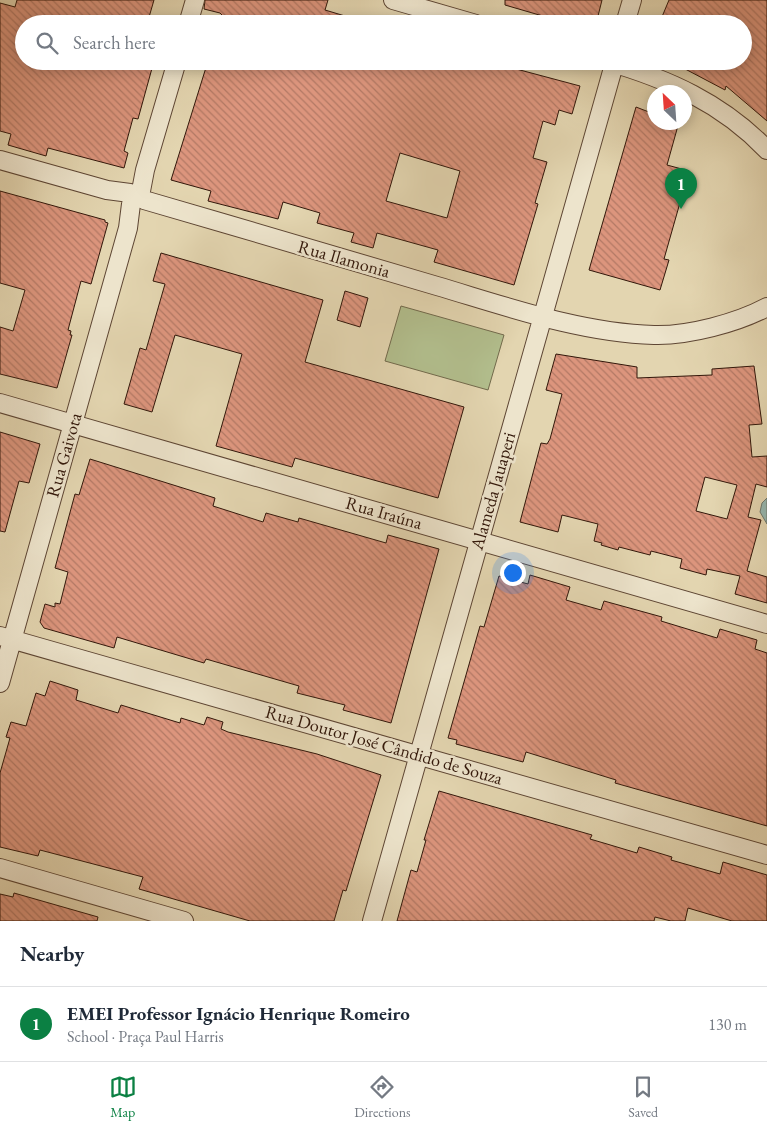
<!DOCTYPE html>
<meta charset="utf-8">
<style>
body{margin:0;font-family:"EB Garamond",serif;background:#f6f6f7;color:#1f2937}
.compass{position:absolute;left:647px;top:85px;width:45px;height:45px;border-radius:50%;background:#fff;box-shadow:0 2px 12px #0003;rotate:335deg}
.you{position:absolute;left:512px;top:572px;width:18px;height:18px;margin:-12px;border:4px solid #fff;border-radius:50%;background:#1a73e8;box-shadow:0 0 0 8px #1a73e833}
.badge{display:grid;place-items:center;width:32px;height:32px;border-radius:50%;background:#0b8043;color:#fff;font-size:16px;font-weight:700}
.pin{position:absolute;translate:-50% -41px;filter:drop-shadow(0 1px 2px #0008)}
.pin::after{content:'';position:absolute;top:26px;width:18px;height:15px;background:inherit;clip-path:polygon(0 0,100% 0,50% 100%)}
.list{margin:0;padding:0;list-style:none}
h2{display:flex;justify-content:space-between;align-items:center;height:65px;margin:0;padding:0 20px;font-size:21px}
h2 small{font-size:16px;font-weight:400;color:#747a83}
.list li{display:grid;grid-template-columns:32px 1fr auto;gap:15px;align-items:center;box-sizing:border-box;height:75px;padding:0 20px;border-top:1px solid #e0e1e3}
.list b{display:block;font-size:19px;white-space:nowrap}
.list p{margin:0;font-size:16px;white-space:nowrap;color:#747a83}
.list em{font-size:16px;font-style:normal;color:#747a83}
.icon{flex:none;width:28px;height:28px;fill:none;stroke:currentColor;stroke-width:2;stroke-linecap:round;stroke-linejoin:round}
.map{position:relative;flex:none;width:767px;height:921px;overflow:hidden}
.search{position:absolute;background:#fff;box-shadow:0 2px 12px #0003;left:15px;right:15px;top:15px;height:55px;display:flex;align-items:center;gap:12px;box-sizing:border-box;padding:0 18px;border-radius:28px;color:#747a83;font-size:19px}
.sheet{height:140px;background:#fff}
nav{display:flex;justify-content:space-around;align-items:center;box-sizing:border-box;height:70px;border-top:1px solid #e0e1e3;background:#fff;font-size:14px;color:#747a83}
nav a{display:grid;justify-items:center;gap:2px}
nav .on{color:#0b8043}
.map>svg:first-child{display:block}
</style>
<div class="map">
<svg width="767" height="921" viewBox="0 0 767 921">
<defs>
<pattern id="water-ripples" width="26" height="14" patternUnits="userSpaceOnUse" patternTransform="scale(1.25)"><rect width="26" height="14" fill="#96b8b1"/><path d="M2 4q2-2 4 0t4 0M15 11q2-2 4 0t4 0" fill="none" stroke="#829d97"/></pattern>
<pattern id="building-back-hatch" width="6" height="6" patternUnits="userSpaceOnUse" patternTransform="scale(1.25)"><rect width="6" height="6" fill="#dc957d"/><path d="M-1 5l2 2M0 0l6 6M5-1l2 2" fill="none" stroke="#b37965"/></pattern>
</defs>
<rect width="100%" height="100%" fill="#e3d5b0"/>
<filter id="stains"><feTurbulence type="fractalNoise" baseFrequency=".004" numOctaves="4"/><feColorMatrix values="0 0 0 0 .2 0 0 0 0 .09 0 0 0 0 .02 0 0 0 .5 -.17"/></filter>
<radialGradient id="worn" r=".72"><stop offset=".6" stop-color="#630" stop-opacity="0"/><stop offset="1" stop-color="#630" stop-opacity=".3"/></radialGradient>
<!-- green -->
<path fill="#b2be8d" stroke="#726a4c" d="M401,306l103,29 -16,55 -103,-29z"/>
<!-- water -->
<path fill="url(#water-ripples)" stroke="#6e786e" d="M767,498v26l-7,-12 2,-9z"/>
<!-- building -->
<path fill="url(#building-back-hatch)" stroke="#32170a" fill-rule="evenodd" d="M17,0h137l-7,24h-123v37h130l-16,58 -5,-1 -9,33 4,2 -4,15 -76,-20 -2,8 -38,-11 3,-11 -11,-3v-128l15,4z
M205,0h123l-3,10 30,9v5h-134l2,-8 -3,-3 -16,-4z
M505,0h97l-6,24h-45l2,-5 -48,-14z
M669,0h98v121l-41,-35 -1,4 -55,-29h73v-37h-84z
M208,61h264l23,7 1,-2 9,3v-3l75,20 -8,28 -13,-4 -4,15 -12,-4 -10,37 14,4 -12,41 3,1 -24,81 -80,-23 4,-12 -61,-17 -4,15 -22,-6 3,-9 -37,-10 3,-10 -37,-11 -5,17 -70,-18 3,-10 -40,-11zM400,153l60,18 -13,47 -61,-17z
M636,107l18,7v8h25l-12,43 22,6 -25,88 5,1 -9,30 -71,-20z
M0,191l105,29v2l3,1 -17,61 -10,-3 -13,49 3,1 -1,4h2l-15,53 -57,-14v-47l13,4 12,-41 -25,-7z
M161,253l162,47 -18,62 159,45 -26,91 -143,-40 -3,9 -76,-21 26,-92 -67,-19 -23,77 -28,-8 16,-56 6,2 19,-66 -12,-3z
M345,291l23,7 -8,29 -23,-7z
M556,354l81,13v11l75,-3v-6l42,-3 8,58 -13,1 3,32 15,-1v31l-11,-3 -8,33 13,3 -14,51 20,6v26l-32,-9 5,-18 -33,-7 -1,6 -26,-7 2,-9 -31,-8 -1,4 -31,-8 -1,3 -17,-5 1,-2 -8,-2 4,-17 -36,-9 -4,17 -38,-10 21,-79 6,1 3,-5 12,-45 -16,-4zM705,477l32,8 -10,34 -31,-8z
M0,432l40,12 -11,39 -10,-2 -14,51 -5,-1z
M90,459l125,39 -2,8 50,16 3,-9 32,9 1,-4 87,25 2,-8 51,14 -48,174 -48,-13 2,-5 -48,-12 2,-7 -93,-27 -2,4 -87,-26 -3,11 -70,-20 -4,-6 5,-18 10,3v-4l5,1 8,-32 -13,-4 20,-74 4,1z
M530,575l40,12 -4,13 35,10 3,-9 58,16 -1,4 56,17 3,-9 37,11 -2,9 12,4v173l-152,-43 1,-3 -90,-28 -3,10 -67,-18 1,-4 -9,-2 32,-112 4,1 15,-51 29,8z
M50,681l28,9 -2,10 42,13 3,-8 59,18 1,-5 23,7 3,-8 16,5 -2,7 7,3 89,22 64,21 -35,116 -3,-1 -9,31h-84l-111,-32 4,-12 -103,-27 -2,6 -38,-9v-74l10,-35 -4,-1 5,-15 15,4 10,-33 9,3z
M439,791l153,44 -2,4 17,5 30,9 2,-6 33,10 -1,3 49,14 3,-12 44,13v46h-35l-44,-13 -3,13h-14l-16,-4 -1,4h-257l14,-51 6,2 9,-32h-2z
M14,893l84,24 -1,4h-97v-27l13,3z"/>
<g fill="none" stroke-linecap="round" stroke-linejoin="round">
<!-- minor casing -->
<g stroke="#5e4634" stroke-width="20">
<path id="minor" d="M393,0l83,24
M188,24l7,-24
M625,24l7,-24
M606,61c62,18 116,42 161,89
M0,160l107,30 23,3
M141,191l4,-21 32,-109
M144,200c98,28 196,58 293,86 71,21 144,47 217,49 34,1 83,-12 113,-28
M0,403l767,221
M0,636l767,219
M0,683l128,-455 3,-24
M0,868l184,53
M372,921l243,-860"/>
</g>
<!-- minor -->
<use href="#minor" stroke="#ede4cc" stroke-width="18"/>
</g>
<g text-anchor="middle" stroke-width="5" stroke-linejoin="round" paint-order="stroke">
<!-- street labels -->
<g font-size="18" fill="#32170a" stroke="#ede4cc">
<text transform="translate(344 259) rotate(16)" y="6">Rua Ilamonia</text>
<text transform="translate(64 455) rotate(-74)" y="6">Rua Gaivota</text>
<text transform="translate(493 491) rotate(-74)" y="6">Alameda Jauaperi</text>
<text transform="translate(384 513) rotate(16)" y="6">Rua Iraúna</text>
<text transform="translate(384 745) rotate(16)" y="6">Rua Doutor José Cândido de Souza</text>
</g>
</g>
<rect width="100%" height="100%" filter="url(#stains)"/>
<rect width="100%" height="100%" fill="url(#worn)"/>
</svg>
<svg class="compass" viewBox="-18 -18 36 36"><path d="M0-13l5 13h-10z" fill="#e53935"/><path d="M0 13l5-13h-10z" fill="#747a83"/></svg>
<div class="you"></div>
<div class="pin badge" style="left:681px;top:209px">1</div>
<div class="search"><svg class="icon" aria-label="search" viewBox="0 0 24 24"><circle cx="10" cy="10" r="6"/><path d="M15 15l6 6"/></svg>Search here</div>
</div>
<section class="sheet">
<h2>Nearby<small></small></h2>
<ul class="list">
<li><span class="badge">1</span><div><b>EMEI Professor Ignácio Henrique Romeiro</b><p>School · Praça Paul Harris</p></div><em>130 m</em></li>
</ul>
</section>
<nav>
<a class="on"><svg class="icon" aria-label="map" viewBox="0 0 24 24"><path d="M3 6l6-2 6 2 6-2v14l-6 2-6-2-6 2zM9 4v14M15 6v14"/></svg>Map</a>
<a><svg class="icon" aria-label="directions" viewBox="0 0 24 24"><path d="M12 3l9 9-9 9-9-9zM9 14v-3h6M13 9l2 2-2 2"/></svg>Directions</a>
<a><svg class="icon" aria-label="saved" viewBox="0 0 24 24"><path d="M7 4h10v16l-5-4-5 4z"/></svg>Saved</a>
</nav>
